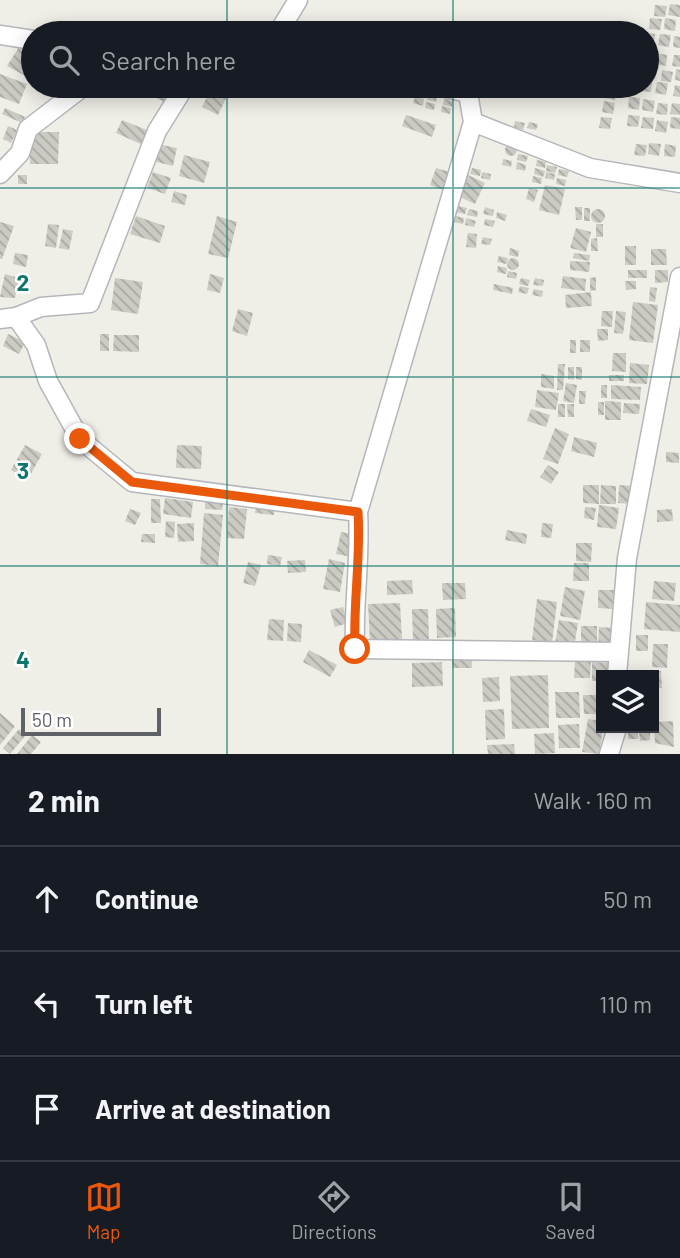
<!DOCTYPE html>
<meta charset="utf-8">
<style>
body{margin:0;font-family:Barlow,sans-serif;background:#20242c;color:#f1f3f6}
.controls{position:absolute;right:21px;bottom:21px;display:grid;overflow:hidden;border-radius:0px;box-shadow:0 4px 18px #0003}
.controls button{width:63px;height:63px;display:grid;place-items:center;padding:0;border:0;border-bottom:2px solid #363941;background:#171b24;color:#f1f3f6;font:35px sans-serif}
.scale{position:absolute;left:21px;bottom:18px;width:140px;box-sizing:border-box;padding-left:7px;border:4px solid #5e6166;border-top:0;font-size:19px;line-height:24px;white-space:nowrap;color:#5e6166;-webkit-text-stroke:5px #fff;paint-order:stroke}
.stop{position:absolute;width:21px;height:21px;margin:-16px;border:5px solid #ea580c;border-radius:50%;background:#fff}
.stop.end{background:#ea580c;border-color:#fff;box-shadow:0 2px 7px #0008}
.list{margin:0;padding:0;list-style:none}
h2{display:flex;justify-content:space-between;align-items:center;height:91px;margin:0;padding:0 28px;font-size:30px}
h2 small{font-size:23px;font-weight:400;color:#9ea1a6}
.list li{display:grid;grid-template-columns:46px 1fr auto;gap:21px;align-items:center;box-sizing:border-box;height:105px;padding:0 28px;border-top:2px solid #363941}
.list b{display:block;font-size:26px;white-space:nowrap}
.list em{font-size:23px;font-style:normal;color:#9ea1a6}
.icon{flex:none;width:38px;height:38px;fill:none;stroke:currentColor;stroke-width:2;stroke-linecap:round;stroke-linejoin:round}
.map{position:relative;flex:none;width:680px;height:754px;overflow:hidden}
.search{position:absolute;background:#171b24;box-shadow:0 4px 18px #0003;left:21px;right:21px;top:21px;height:77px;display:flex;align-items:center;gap:18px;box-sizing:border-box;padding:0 24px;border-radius:38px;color:#9ea1a6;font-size:26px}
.sheet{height:406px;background:#171b24}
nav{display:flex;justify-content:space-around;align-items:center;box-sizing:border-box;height:98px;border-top:2px solid #363941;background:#171b24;font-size:19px;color:#9ea1a6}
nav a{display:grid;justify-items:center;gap:4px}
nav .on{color:#ea580c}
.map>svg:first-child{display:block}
</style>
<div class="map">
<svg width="680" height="754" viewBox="0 0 680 754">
<defs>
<pattern id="building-back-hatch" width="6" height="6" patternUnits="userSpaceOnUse" patternTransform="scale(1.75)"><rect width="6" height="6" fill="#cbcac3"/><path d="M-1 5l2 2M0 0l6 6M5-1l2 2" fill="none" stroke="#a8a7a2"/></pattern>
</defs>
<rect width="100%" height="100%" fill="#efeee7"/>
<!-- building -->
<path fill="url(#building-back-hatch)" d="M670,4l10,1v12l-12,-2z
M655,5l12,1 -2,11 -11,-1z
M650,18l12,1 -2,11 -11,-1z
M665,18l11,2 -1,11 -11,-2z
M647,33l8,1 -1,11 -7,-1z
M660,34l11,1 -2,12 -11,-2z
M674,36l6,1v11l-7,-1z
M19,47l14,9v24l-26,-14z
M647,52l6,1 -2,11 -4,-1z
M656,53l11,2 -1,11 -11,-2z
M674,55h6v12l-8,-1z
M647,67l10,1 -2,11 -8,-1z
M676,69l4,1v11l-5,-1z
M662,70l11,2 -2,10 -10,-1z
M0,74l27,10 -8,20 -19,-7z
M647,81h5l-1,11 -11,-1v-5h7z
M657,82l11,1 -2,12 -11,-2z
M675,85l5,1v11l-7,-1z
M139,86h34l-9,16 -26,-13z
M212,86l16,8 -10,21 -16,-8z
M417,86h10l-2,6h-4l4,1 -1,5 -9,-3z
M606,87l11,1 -2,12 -11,-2z
M478,90l9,2 -1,6 -9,-2z
M428,94l9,2 -1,6 -9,-2z
M415,97l9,2 -1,7 -10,-3z
M629,97l11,1 -1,12 -11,-2z
M444,99l9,2 -1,6 -9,-2z
M643,99l12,2 -2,11 -11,-2z
M604,101l11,2 -2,11 -11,-2z
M426,102l9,2 -1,6 -9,-2z
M658,103l10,1 -1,11 -11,-1z
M672,103l8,1v11l-10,-1z
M442,106l9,2 -1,6 -9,-2z
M5,108l20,9 -3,6 -20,-9z
M406,115l30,10 -4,12 -30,-11z
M628,115l12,1 -2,11 -11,-1z
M601,117l11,1 -2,11 -11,-1z
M643,117l11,1 -1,11 -12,-1z
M671,117l9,1v11l-10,-1z
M122,120l27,11 -6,14 -27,-12z
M657,120l11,2 -2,11 -11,-2z
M515,121l10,2 -2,7 -9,-3z
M529,122l9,2 -2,6 -9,-2z
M8,126l9,4 -6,13 -8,-4z
M30,132h29l-1,32h-28z
M649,143l12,1 -2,12 -11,-2z
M505 150a6 6 0 1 1 12 0a6 6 0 1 1-12 0Z
M157,144l20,4 -4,18 -20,-5z
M636,144l11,1 -2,11 -11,-1z
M665,144l11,2 -1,11 -11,-1z
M518,154l10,2 -2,6 -9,-2z
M184,155l26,7 -6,21 -25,-7z
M503,159l9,2 -1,6 -9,-2z
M537,160l9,2 -1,6 -9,-2z
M517,162l9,3 -1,6 -9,-2z
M547,165l10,2 -2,6 -9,-2z
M436,168l14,4 -6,18 -14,-5z
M472,168l9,2 -1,6 -10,-2z
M535,168l10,3 -2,6 -9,-3z
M559,169l10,2 -2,6 -9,-2z
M153,172l18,6 -6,16 -18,-6z
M482,172l9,2 -1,6 -9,-2z
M546,172l9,2 -1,6 -9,-2z
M18,175h9v9h-9z
M468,175l17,8 -10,21 -17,-8z
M533,176l9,2 -1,6 -9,-2z
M557,178l9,2 -1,6 -9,-2z
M545,185l20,4 -6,26 -20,-5z
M529,188l9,2 -4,12 -8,-3z
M174,191l13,4 -2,10 -14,-3z
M458,206l9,2 -2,6 -9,-2z
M485,207l9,3 -1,6 -10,-2z
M575,207h7v13h-6z
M584,208h6v13h-6z
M591 216a7 7 0 1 1 14 0a7 7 0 1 1-14 0Z
M469,209l9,2 -1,6 -10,-2z
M497,212l10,3 -2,6 -9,-3z
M136,216l29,10 -5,17 -30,-9z
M217,216l20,6 -9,36 -20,-4z
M455,216l9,2 -1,6 -10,-2z
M466,218l10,3 -2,6 -9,-2z
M485,219l10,2 -2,6 -9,-2z
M0,222l14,4 -12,33h-2z
M48,224l11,1 -3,23 -11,-2z
M596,224h7v13h-7z
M576,228l15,4 -5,20 -16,-4z
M63,229l10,2 -4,19 -10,-2z
M468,233l9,1 -1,14 -10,-1z
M483,237l9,2 -2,6 -9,-1z
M597,238l1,13h-7v-12z
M625,246h11v19h-11z
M510,248l9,3 -1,6 -9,-2z
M651,249h15l1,16h-16z
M15,253l13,2 -2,12 -13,-3z
M574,253l16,2 -1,6 -16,-3z
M499,256l9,2 -2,6 -9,-2z
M507 264a6 6 0 1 1 12 0a6 6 0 1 1-12 0Z
M570,261l20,1 -1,10 -19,-2z
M498,266l9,2 -1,6 -9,-2z
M628,270h19v8h-19z
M655,270h13v12l-13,1z
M508,271l9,2 -1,6 -9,-2z
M5,274l14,4 -4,20 -15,-1z
M210,274l14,4 -4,15 -13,-3z
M563,276l23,3 -1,12 -24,-3z
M596,277v13l-6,1v-13z
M115,278l28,4 -5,32 -27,-4z
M521,278l9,2 -2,6 -9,-2z
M535,278l9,2 -1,6 -10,-1z
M625,281h11v8l-10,1z
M494,284l19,4 -1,6 -19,-4z
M520,286l9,2 -2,6 -9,-2z
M650,287l7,1 -2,14 -6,-1z
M534,289l9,2 -1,6 -10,-2z
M591,292l1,14 -26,2 -1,-13z
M633,302l25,3 -5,38 -24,-3z
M238,309l15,4 -6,23 -15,-5z
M602,311h11l-1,16 -11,-1z
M616,311l10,1 -3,22 -9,-1z
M597,329h11v11l-10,1z
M8,334l17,8 -6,12 -16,-8z
M100,334h9v17h-9z
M114,335h25v17l-26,-1z
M570,340h6v13h-6z
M580,340h10v12h-10z
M613,353h13v19l-14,-1z
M630,363l19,2 -2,19 -18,-1z
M558,364h7l-2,26h-6z
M568,367h6v13l-6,-1z
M576,367h6v13l-6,-1z
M541,374l13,2v13l-13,-2z
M609,375h15v6h-15z
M566,383l11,2 -3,18 -11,-2z
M601,385h6v13h-6z
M611,385l30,2 -1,13 -29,-1z
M537,390l22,3 -3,17 -21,-3z
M579,391h7l-1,13h-6z
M605,401l16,1v18h-16z
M598,402h6v13h-6z
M624,403l16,1 -1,10 -16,-1z
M558,404h7v13h-7z
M567,404h7v13h-6z
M531,409l19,6 -4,12 -19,-6z
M555,428l14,6 -11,30 -15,-5z
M574,437l23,6 -3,14 -23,-6z
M25,445l17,9 -14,25 -17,-9z
M177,445l25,1 -1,23 -25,-1z
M666,452l13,1v10l-13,-1z
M548,465l11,7 -8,12 -11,-7z
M583,485h16v19l-16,-1z
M601,485l15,1v18h-16z
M619,485l15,1v18l-16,-1z
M165,498l28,4 -2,16 -28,-4z
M151,499h9l1,24h-10z
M205,499l18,1 -1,10 -17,-1z
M599,505l20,3 -3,21 -19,-2z
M229,507l18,2 -3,30 -17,-1z
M256,507l18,3v5l-19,-2z
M585,507l11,1 -2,12 -10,-2z
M130,509l11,4 -6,12 -10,-4z
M672,509l1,12 -16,1v-12z
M204,513l19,2 -5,51 -18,-2z
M166,521l9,1 -1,16 -9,-1z
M194,523v18l-16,1 -1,-18z
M542,523l11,1 -2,14 -10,-1z
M507,530l20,4 -1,10 -21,-4z
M341,532l16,3 -5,22 -16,-3z
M142,534h13v9l-14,-1z
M576,543h16l-1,19 -15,-1z
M268,555l14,2 -2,9 -13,-2z
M329,559l16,4 -5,29 -17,-3z
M305,560l1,12 -18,1 -1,-12z
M248,562l13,3 -6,21 -12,-3z
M574,563h15v18h-16z
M412,580l1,14 -26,1v-14z
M654,581l22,2 -2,18 -22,-2z
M442,583h23l1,16 -23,1z
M565,587l20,4 -5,29 -20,-4z
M598,590h16l-1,19 -15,-1z
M537,599l20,3 -5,41 -20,-3z
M646,602l34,3v27l-36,-3z
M400,603l2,36 -32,1 -2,-36z
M343,607l5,16 -13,4 -5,-17z
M455,608l1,29 -19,1 -1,-29z
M412,609h16l1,30 -16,1z
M269,619l15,1 -1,21 -16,-1z
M559,620l19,3 -4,24 -19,-3z
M288,623l14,1 -1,18 -14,-1z
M581,626h16v18h-16z
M599,627l15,1v18l-16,-1z
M636,635h12v16h-12z
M653,644h15l-1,24 -15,-1z
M309,650l28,15 -7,12 -27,-15z
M471,655l1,13h-20v-12z
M575,660h16l-1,18h-16z
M442,662l1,24 -31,1v-24z
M592,662l16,1v12h-7v6h-9z
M642,671h19l1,17h-8v-13h-12z
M548,675l1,53 -37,1 -2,-53z
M499,677l1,24 -17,1 -1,-24z
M555,692h24l1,26h-24z
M583,695h18v19h-17z
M504,709l1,30 -19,1 -1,-30z
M0,713l15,13 -15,19z
M588,719l13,2 2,7 -4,26 -17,-2z
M673,721l1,26 -19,-4 -1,-21z
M579,724l1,24h-21l-1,-23z
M628,728h10v11h-10z
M19,729l7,6 -16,19 -7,-6z
M639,731h11v9l-10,1z
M554,733l1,20 -20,1 -1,-20z
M32,735l9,7 -10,12h-14z
M514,744l1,10h-27l-1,-9z"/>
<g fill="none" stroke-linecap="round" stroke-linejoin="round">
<!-- street casing -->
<g stroke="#b4b6ba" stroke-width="21">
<path id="street" d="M278,33l20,-33
M0,35l33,5
M437,86l31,7 5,29 117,46 90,15
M0,174l20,-21 8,-24 56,-43
M16,317l25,-10 49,-4 67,-172 28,-45
M0,319l16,-2 20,28 12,36 32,58 52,43 226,30c3,46 -5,91 -3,137l263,3
M358,512l115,-390
M617,675l10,-117 53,-281
M609,754l8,-26"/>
</g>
<!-- street -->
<use href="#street" stroke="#fff" stroke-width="18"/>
</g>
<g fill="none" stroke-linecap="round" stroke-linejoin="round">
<!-- route -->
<path stroke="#ea580c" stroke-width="9" d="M80,439l52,43 226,30c3,46 -5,91 -3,137"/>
</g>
<!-- grid -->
<path fill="none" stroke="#0f766e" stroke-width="2" stroke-opacity="0.55" d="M227,0v33M453,0v33M227,86v668M453,86v668M0,188h680M0,377h680M0,566h680"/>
<g font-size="23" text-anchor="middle" font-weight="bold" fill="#0f766e" stroke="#fff" stroke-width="5" stroke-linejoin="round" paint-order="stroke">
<text x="23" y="291">2</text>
<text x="23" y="479">3</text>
<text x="23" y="668">4</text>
</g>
</svg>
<div class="controls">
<button><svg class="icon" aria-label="layers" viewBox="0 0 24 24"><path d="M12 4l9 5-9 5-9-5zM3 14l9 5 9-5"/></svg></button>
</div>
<div class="scale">50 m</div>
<div class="stop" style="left:355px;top:649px"></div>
<div class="stop end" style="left:80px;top:439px"></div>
<div class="search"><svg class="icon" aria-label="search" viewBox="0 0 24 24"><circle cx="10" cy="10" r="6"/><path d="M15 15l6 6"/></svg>Search here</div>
</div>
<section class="sheet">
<h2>2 min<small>Walk · 160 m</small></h2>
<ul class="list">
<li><svg class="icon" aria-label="ahead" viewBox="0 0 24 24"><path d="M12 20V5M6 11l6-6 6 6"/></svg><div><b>Continue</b></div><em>50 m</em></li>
<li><svg class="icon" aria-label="left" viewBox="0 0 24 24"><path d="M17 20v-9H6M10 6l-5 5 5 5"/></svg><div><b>Turn left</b></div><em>110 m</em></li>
<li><svg class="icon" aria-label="arrive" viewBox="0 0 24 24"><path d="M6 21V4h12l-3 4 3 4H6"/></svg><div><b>Arrive at destination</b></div></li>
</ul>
</section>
<nav>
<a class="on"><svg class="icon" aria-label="map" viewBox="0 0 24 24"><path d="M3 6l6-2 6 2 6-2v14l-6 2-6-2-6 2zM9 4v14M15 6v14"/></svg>Map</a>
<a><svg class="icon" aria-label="directions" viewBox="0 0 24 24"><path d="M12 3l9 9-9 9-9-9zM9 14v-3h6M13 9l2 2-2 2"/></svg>Directions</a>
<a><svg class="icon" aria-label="saved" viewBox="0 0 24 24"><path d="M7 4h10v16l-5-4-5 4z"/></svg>Saved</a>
</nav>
